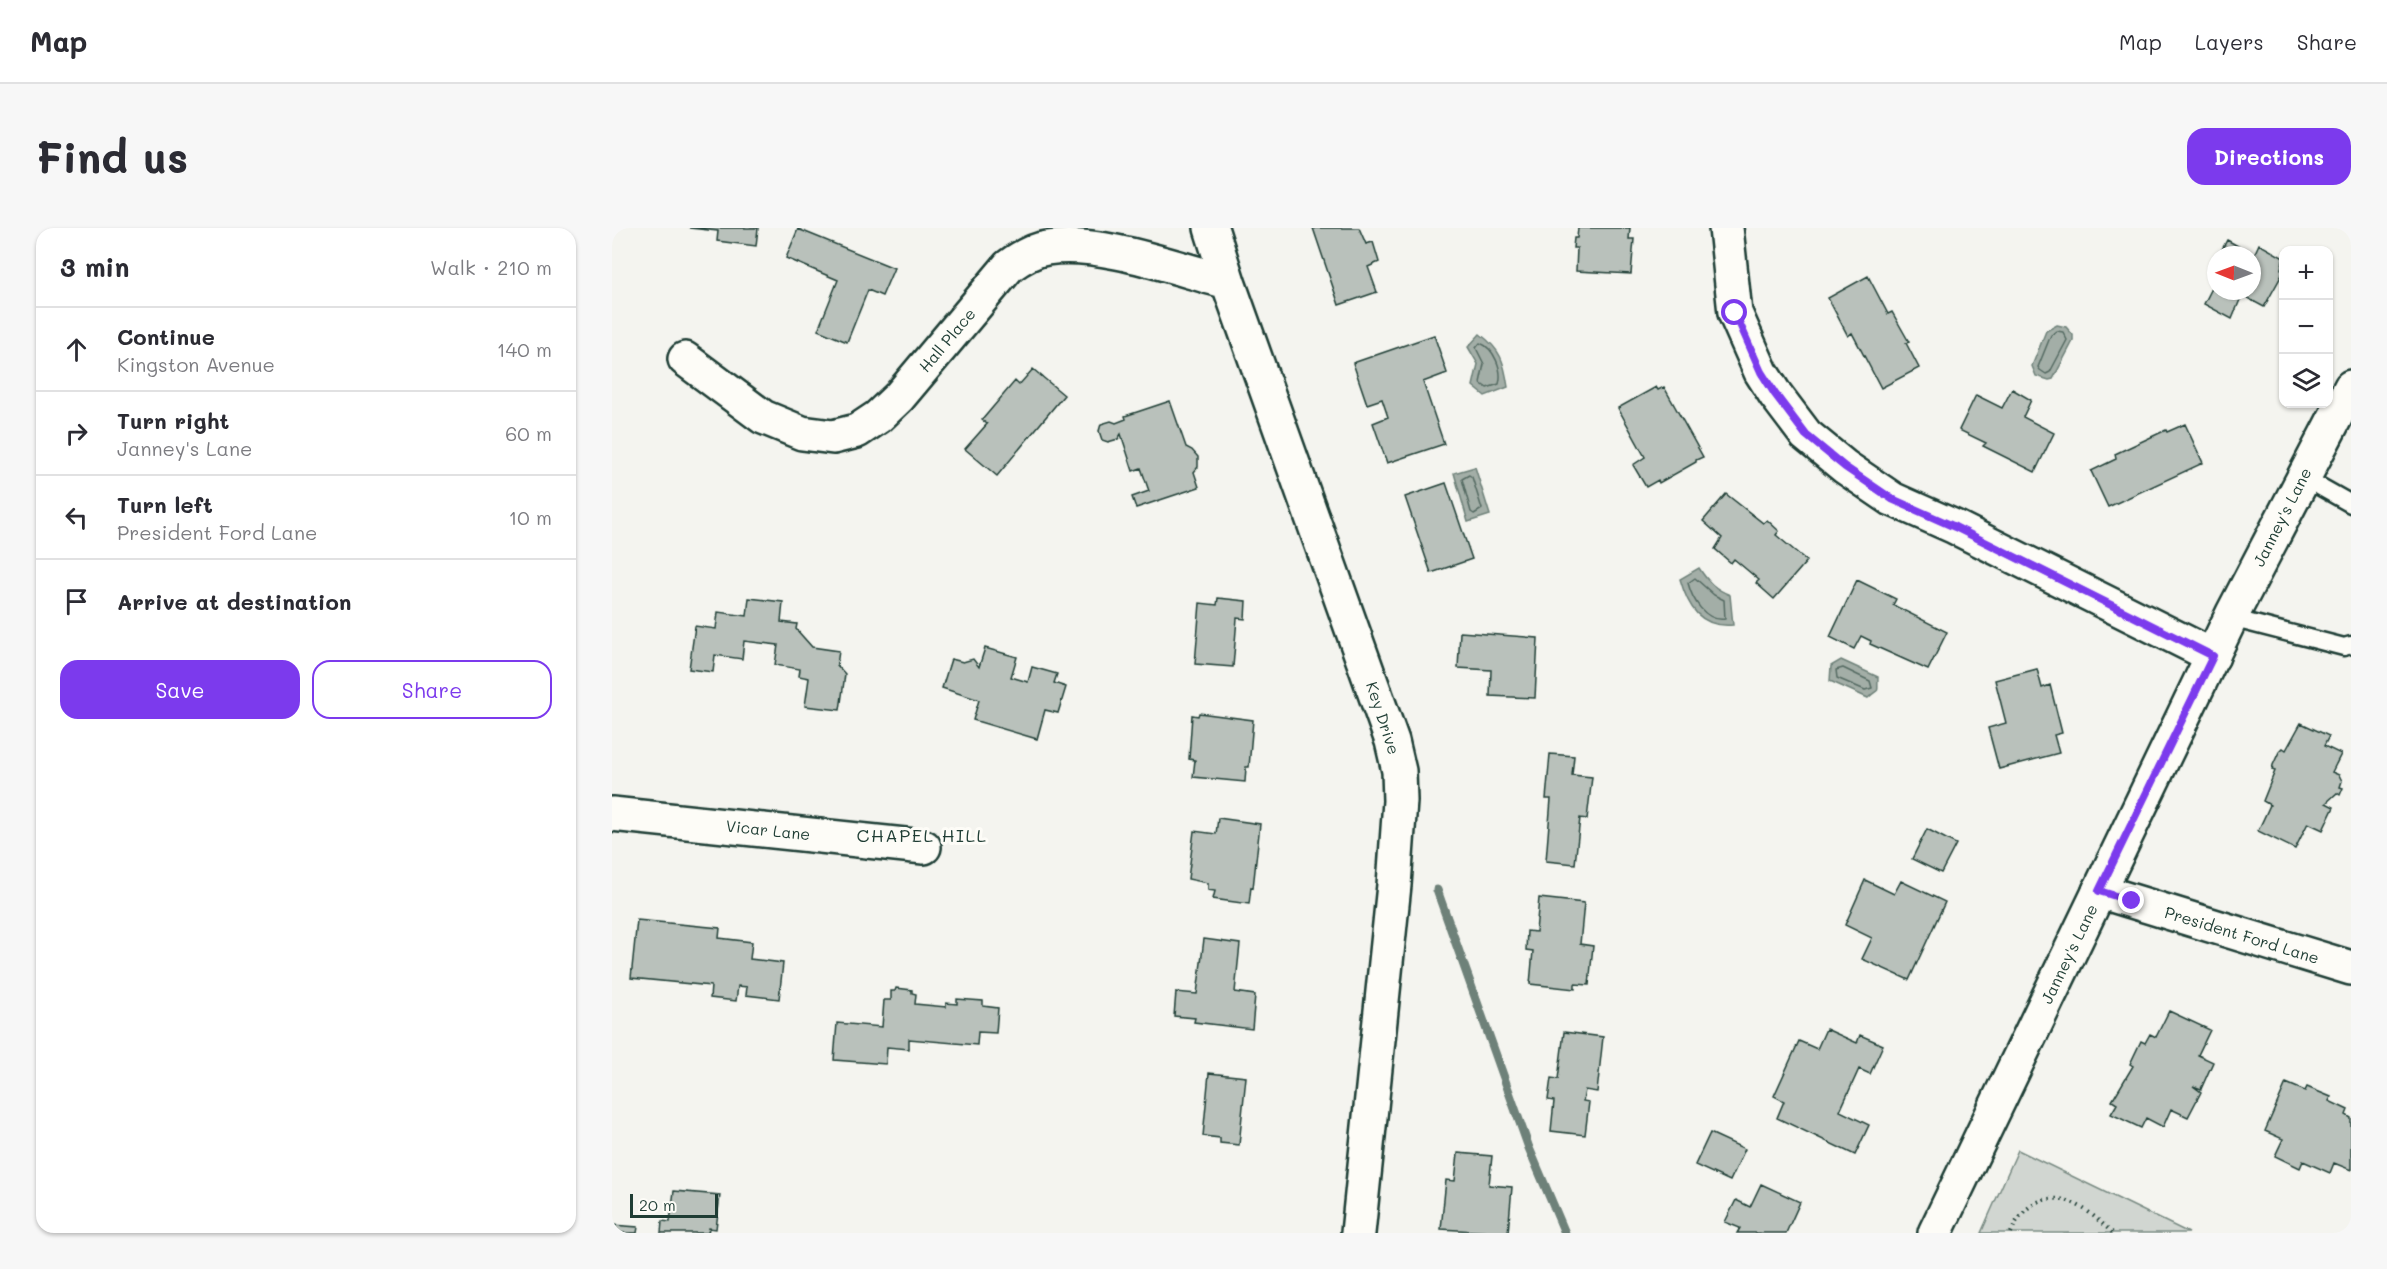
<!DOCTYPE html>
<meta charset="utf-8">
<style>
body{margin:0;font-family:Mali,sans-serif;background:#f7f7f7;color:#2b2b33}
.controls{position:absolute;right:18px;top:18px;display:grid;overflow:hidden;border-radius:12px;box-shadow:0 2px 4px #0004}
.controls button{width:54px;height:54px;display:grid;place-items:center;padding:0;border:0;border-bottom:2px solid #e1e1e2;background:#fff;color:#2b2b33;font:30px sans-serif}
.compass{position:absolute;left:1595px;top:18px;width:54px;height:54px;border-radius:50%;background:#fff;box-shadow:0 2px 4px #0004;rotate:271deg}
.scale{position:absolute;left:18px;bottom:15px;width:88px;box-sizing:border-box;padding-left:6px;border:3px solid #1f3d34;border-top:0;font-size:16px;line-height:21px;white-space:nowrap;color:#1f3d34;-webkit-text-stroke:4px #fdfcf7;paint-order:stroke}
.stop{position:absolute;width:18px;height:18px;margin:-14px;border:4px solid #7c3aed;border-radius:50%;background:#fff}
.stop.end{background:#7c3aed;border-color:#fff;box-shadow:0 2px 6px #0008}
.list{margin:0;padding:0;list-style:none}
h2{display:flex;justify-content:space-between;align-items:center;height:78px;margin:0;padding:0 24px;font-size:26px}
h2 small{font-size:20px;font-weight:400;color:#7c7c81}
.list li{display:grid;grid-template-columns:39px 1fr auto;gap:18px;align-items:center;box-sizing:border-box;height:84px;padding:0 24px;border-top:2px solid #e1e1e2}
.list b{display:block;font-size:22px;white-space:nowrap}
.list p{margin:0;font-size:20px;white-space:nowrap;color:#7c7c81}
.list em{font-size:20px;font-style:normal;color:#7c7c81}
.actions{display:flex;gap:12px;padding:18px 24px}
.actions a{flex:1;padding:14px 0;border:2px solid #7c3aed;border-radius:18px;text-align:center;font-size:21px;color:#7c3aed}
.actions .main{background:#7c3aed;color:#fff}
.icon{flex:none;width:33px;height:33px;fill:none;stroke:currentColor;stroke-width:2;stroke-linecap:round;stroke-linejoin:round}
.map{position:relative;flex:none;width:1739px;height:1005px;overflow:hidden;border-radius:18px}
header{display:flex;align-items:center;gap:36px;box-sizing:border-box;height:84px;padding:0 30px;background:#fff;border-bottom:2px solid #e1e1e2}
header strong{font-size:28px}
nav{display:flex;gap:33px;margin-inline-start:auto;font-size:21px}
.intro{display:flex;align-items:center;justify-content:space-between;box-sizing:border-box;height:144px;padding:0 36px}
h1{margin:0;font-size:42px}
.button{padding:15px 27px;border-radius:18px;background:#7c3aed;color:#fff;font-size:21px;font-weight:700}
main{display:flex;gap:36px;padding:0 36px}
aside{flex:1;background:#fff;border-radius:18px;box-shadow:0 2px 4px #0004}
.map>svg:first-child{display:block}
</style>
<header>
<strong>Map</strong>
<nav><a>Map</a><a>Layers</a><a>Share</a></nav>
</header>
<div class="intro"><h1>Find us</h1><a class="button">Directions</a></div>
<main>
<aside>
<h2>3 min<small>Walk · 210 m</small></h2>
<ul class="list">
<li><svg class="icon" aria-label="ahead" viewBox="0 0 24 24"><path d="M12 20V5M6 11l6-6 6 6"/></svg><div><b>Continue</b><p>Kingston Avenue</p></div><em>140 m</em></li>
<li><svg class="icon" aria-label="right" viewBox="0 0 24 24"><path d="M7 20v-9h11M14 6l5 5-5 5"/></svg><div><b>Turn right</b><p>Janney's Lane</p></div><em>60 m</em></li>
<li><svg class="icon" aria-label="left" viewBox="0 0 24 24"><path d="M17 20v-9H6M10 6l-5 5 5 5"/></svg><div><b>Turn left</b><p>President Ford Lane</p></div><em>10 m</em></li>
<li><svg class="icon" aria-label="arrive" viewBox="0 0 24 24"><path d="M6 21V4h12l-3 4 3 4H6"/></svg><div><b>Arrive at destination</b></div></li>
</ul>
<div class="actions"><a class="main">Save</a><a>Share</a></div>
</aside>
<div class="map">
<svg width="1739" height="1005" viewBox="0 0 1739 1005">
<rect width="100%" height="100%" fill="#f4f4ef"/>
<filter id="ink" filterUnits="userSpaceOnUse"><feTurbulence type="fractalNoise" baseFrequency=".0167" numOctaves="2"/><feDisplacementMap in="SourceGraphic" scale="12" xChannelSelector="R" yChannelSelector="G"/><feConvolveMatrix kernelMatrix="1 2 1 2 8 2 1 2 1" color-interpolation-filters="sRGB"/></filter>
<g filter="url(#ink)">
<!-- green -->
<path fill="#d1d6d1" stroke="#788a82" stroke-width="1.5" d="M1406,922l171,83h-208z"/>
<!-- water -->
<path fill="#a3aea7" stroke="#6e8179" stroke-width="1.5" d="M1445,97l9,2 7,8v6l-20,38 -4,1 -13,-4 -4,-10 14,-35z
M868,106c21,16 24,27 28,53l-23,9 -12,-10 5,-22 -10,-17z
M863,239l15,48 -22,7 -14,-49z
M1087,340c9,14 16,21 31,27l3,30c-33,3 -45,-18 -53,-46z
M1229,432l37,17c-1,19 3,9 -10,21l-38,-17 1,-15z"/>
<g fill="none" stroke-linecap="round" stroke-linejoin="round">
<!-- shore -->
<path stroke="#546a62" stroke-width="1.5" d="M1445,103l6,1 4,8 -17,32 -4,2 -6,-4 -2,-3 13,-32z
M868,115c14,5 23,27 19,41l-12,4 -7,-5 4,-19 -8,-16z
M857,247l3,2 10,32 -8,5 -3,-2 -9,-33z
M1083,350l19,17 10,5 1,19c-20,3 -33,-20 -37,-36z
M1231,440l27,13 2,7 -7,2 -28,-12 -1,-8z"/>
<!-- stream -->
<path stroke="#6e8179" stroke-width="9" d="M825,662l92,258 36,85"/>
</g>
<!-- building -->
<path fill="#b9c1bb" stroke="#1f3d34" stroke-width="1.5" d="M77,0h69l-2,18 -39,-5 1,-10z
M701,0h46l7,16 7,-2 6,20 -11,5 9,25 -38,13z
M966,0h52l-1,11h5l-3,35 -55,-3 1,-23h-4l1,-10h3z
M186,1l96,39 -12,28 -14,-6 -21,52 -29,-12 20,-50 -52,-22z
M1615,12l27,15 5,-11 25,14 -3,11 3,2 -20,36 -22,-12 -10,24 -28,-15 8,-16 15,9 3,-6h22v-36h-33z
M1256,48l20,38 4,-2 17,30 -3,1 13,25 -38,20 -29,-55 -4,3 -20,-38z
M822,107l13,38 -24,9 21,62 -57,19 -14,-40 15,-6 -6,-18 -15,5 -14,-41z
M421,141l31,26 -67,81 -32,-27 22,-25 -5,-4 33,-39 4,4z
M1044,159l2,3 6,-3 39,70 -7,3v2l-37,21 -1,-3 -12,7 -13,-22 12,-8 -27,-49z
M1400,161l19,11 -8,17 31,16 -19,39 -52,-26 3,-3 -27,-13 17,-35 26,13z
M558,173l16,46 6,3 6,7v10l-4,5 5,15 -63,21 -4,-11 17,-6 -8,-23 -8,3 -12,-37 -3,5 -10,3 -6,-2 -3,-9 2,-7 10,-3 5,2 10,-4 -1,-3z
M1573,196l18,39 -95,44 -17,-36 25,-12 -1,-5 51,-24 1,2z
M834,255l26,76 -41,14 -26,-76z
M1114,266l37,29 4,-3 12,11 -3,4 31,26 -33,38 -18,-16 3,-3 -25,-21 -3,4 -16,-14 7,-11 -19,-17z
M1245,352l39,19 -3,6 54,27 -19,38 -58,-26 1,-3 -10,-5 -7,13 -24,-12z
M137,370l34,4 -2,20 16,2 -1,5 16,18 27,4 -2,14 8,9 -5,36 -35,-4 4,-28 -10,-2 1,-7 -25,-4 3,-20 -34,-4 -2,18 -27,-4 -2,17 -24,-3 6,-43 21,3 2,-17 29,4z
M606,370l28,3 -1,18 -8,-1 -4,49 -38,-3 5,-61 17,2z
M848,404l78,6 -3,60 -45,-2 1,-26 -33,-2z
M373,420l32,9 -6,20 17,5 4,-15 25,7 -3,9 12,4 -8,26 -13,-3 -8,29 -64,-19 6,-20 -37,-12 9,-29 12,3 10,-3 6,8z
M1425,441l5,19 8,-3 12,48 -8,2 5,18 -60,16 -11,-41 18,-5 -11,-43z
M587,485l54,7 -4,47h-3l-1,15 -52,-5 2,-17 -6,-1 3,-44 6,1z
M1689,495l28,13 -5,10 17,8 -9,18 7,3 3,6 -2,6 3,1 -3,7 -3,-2 -11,10 8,4 -11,23 -15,-7 -13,26 -37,-18 12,-26 -7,-4 12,-30 -3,-1 1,-5 6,-13 4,-4 3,2z
M938,526l24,2 -2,19 20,2 -5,42 -7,-1 -5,46 -29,-3 5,-62h-5z
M606,590l42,6 -7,64 -2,-1 -2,17 -36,-5 2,-8 -7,-1v-7l-20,-4 6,-48 22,3z
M1315,601l29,15 -15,29 -29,-14z
M1253,652l29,14 7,-13 44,21 -36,78 -47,-21 10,-21 -27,-13z
M927,670l45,5 -4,41 13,2 -4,39 -14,-1v5l-45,-5 3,-33 -7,-1 1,-19 9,1z
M25,692l83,8 -1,10 33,4 -2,17 33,4 -4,36 -33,-4 1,-8 -9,-1 -2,15 -26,-3 1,-12 -80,-8z
M592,711l36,5 -5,48 20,3 -3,34 -58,-7 1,-4 -21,-2 2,-24 21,2z
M284,760l16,2v3l4,1 -1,10 31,3v-4l11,1v-5l26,2v5l15,2 -2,25 -18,-1 -1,13 -68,-6v10l-22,-2 -1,17 -52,-4 3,-37 45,4 2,-27h7v-9h4z
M1557,783l41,19 -12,25 15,7 -12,27 -8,-3 8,6 -13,25 -17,-8 -8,18 -17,-9 -5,10 -30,-14 6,-10 -5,-3 21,-35 -3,-2 11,-23 4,2 5,-9 6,3z
M1214,801l31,14 3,-8 23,10 -13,29 -11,-5 -19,42 29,14 -14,30 -78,-37 7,-17 -10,-5 25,-55 18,8z
M952,804l39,5 -6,55 -12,-2 -2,11 6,1 -4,33 -34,-4 3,-30 -6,-1 3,-22 7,1z
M597,845l37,4 -7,68 -19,-2v-5l-17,-2z
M1674,855l19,8 2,-4 24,10 -2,4 19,9 -2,5 5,3v52l-17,-7 -4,10 -27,-12 -3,7 -25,-12 8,-17 -18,-8z
M1098,905l35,16 -15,32 -35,-16z
M846,925l34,3 -3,29 23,2 -4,46 -67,-4 5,-49 9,1z
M1149,956l39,18 -14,31h-49l3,-5 -15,-6 11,-22 14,7z
M62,963l46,4 -4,34 -7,-1 -1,5h-47l1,-12 8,1z
M0,997l26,2 -1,6h-25z"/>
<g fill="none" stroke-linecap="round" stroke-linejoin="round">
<!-- service casing -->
<g stroke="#1f3d34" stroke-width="21">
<path id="service" d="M1691,249l48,27
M1619,390l113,29 7,-2"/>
</g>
<!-- minor casing -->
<g stroke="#1f3d34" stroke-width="38">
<path id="minor" d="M599,0l17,54 164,459 7,30 1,30 -6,84 -36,348
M1114,0l9,85 26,59 14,22 31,41 39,32 47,32 63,28 258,129
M73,131l78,58 39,16 31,4 24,-6 21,-14 21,-20 110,-131c11,-8 24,-16 38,-18 55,-8 127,20 181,34
M0,586l312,33
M1487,663l252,77"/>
</g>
<!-- secondary casing -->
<g stroke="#1f3d34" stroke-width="38">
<path id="secondary" d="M1323,1005l298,-620 118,-226"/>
</g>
<!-- path -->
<path stroke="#1f3d34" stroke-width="4" stroke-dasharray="1.5 4.5" stroke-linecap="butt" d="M1399,1005c11,-30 39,-44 68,-27 13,7 23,18 34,27"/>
<!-- service -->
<use href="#service" stroke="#fdfcf7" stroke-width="16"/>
<!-- minor -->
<use href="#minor" stroke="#fdfcf7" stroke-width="33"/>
<!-- secondary -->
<use href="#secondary" stroke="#fdfcf7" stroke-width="33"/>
</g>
</g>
<g fill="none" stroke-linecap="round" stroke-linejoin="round" filter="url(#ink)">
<!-- route -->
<path stroke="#7c3aed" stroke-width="8" d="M1123,85l26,59 14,22 31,41 39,32 47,32 63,28 258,129 -114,235 33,10"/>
</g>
<g text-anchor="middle" stroke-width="6" stroke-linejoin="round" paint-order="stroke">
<!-- street labels -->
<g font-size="16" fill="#1f3d34" stroke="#fdfcf7">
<text transform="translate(335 112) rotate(-50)" y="6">Hall Place</text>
<text transform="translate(1670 289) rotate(-63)" y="6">Janney's Lane</text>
<text transform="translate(771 490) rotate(72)" y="6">Key Drive</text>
<text transform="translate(156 602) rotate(6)" y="6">Vicar Lane</text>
<text transform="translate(1630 707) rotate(17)" y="6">President Ford Lane</text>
<text transform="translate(1457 726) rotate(-64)" y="6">Janney's Lane</text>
</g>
<!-- neighbourhood labels -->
<g font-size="18" letter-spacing="1.5" fill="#1f3d34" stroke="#fdfcf7">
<text x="310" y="614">CHAPEL HILL</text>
</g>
</g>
</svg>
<div class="controls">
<button>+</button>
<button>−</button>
<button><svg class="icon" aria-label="layers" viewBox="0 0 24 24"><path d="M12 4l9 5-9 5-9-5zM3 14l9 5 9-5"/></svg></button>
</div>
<svg class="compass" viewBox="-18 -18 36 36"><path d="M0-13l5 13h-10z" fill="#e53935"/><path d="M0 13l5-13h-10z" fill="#7c7c81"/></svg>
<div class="scale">20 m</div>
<div class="stop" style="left:1123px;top:85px"></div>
<div class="stop end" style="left:1520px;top:673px"></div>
</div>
</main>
